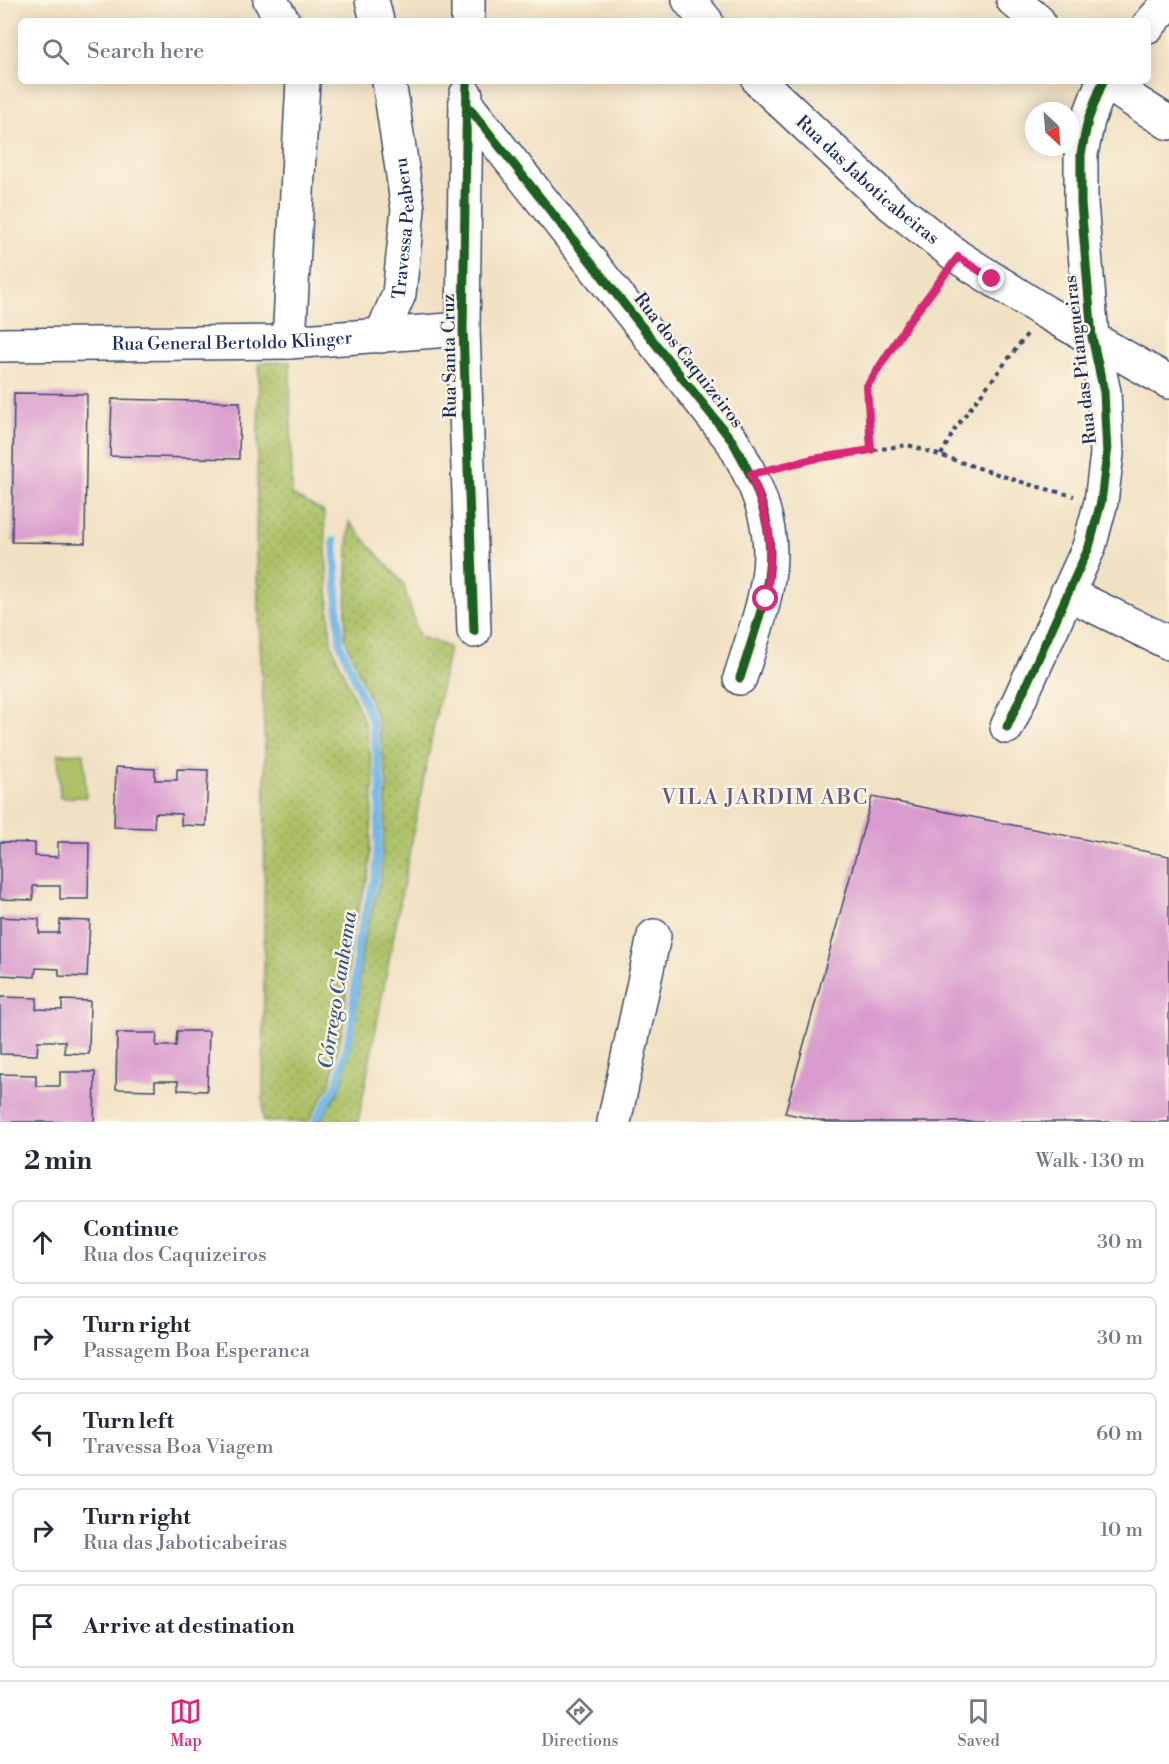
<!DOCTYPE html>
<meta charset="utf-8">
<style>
body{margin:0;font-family:"Libre Bodoni",serif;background:#f6f6f7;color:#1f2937}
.compass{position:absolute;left:1025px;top:102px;width:54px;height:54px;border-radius:50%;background:#fff;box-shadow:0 3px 15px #0003;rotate:154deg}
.stop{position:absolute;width:18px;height:18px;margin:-14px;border:4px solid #db2777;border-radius:50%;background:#fff}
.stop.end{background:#db2777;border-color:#fff;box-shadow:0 2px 6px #0008}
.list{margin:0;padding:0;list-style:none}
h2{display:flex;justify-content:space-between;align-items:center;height:78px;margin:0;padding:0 24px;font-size:26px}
h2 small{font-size:20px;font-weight:400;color:#747a83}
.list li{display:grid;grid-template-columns:39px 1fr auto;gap:18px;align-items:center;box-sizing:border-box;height:84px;margin:0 12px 12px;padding:0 12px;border:2px solid #e0e1e3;border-radius:9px}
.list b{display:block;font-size:22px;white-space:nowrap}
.list p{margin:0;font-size:20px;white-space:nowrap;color:#747a83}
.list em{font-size:20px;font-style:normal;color:#747a83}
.icon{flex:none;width:33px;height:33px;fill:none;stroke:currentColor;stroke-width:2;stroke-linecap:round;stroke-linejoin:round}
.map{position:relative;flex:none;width:1169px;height:1122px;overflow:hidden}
.search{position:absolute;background:#fff;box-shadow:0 3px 15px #0003;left:18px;right:18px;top:18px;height:66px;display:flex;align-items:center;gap:15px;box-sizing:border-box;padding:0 21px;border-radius:9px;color:#747a83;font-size:22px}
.sheet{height:558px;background:#fff}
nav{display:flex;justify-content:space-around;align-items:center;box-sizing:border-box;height:84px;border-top:2px solid #e0e1e3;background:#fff;font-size:16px;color:#747a83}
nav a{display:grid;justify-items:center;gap:3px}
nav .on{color:#db2777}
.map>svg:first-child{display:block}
</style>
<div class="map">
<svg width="1169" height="1122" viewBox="0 0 1169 1122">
<defs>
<pattern id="green-dots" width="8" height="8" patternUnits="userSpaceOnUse" patternTransform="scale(1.5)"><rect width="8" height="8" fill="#abc166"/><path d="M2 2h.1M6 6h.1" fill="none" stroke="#8a9d57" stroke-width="1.8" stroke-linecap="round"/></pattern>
</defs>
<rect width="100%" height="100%" fill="#fcf5e5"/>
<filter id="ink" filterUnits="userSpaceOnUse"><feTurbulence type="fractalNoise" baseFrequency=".0167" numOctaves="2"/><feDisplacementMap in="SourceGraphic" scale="12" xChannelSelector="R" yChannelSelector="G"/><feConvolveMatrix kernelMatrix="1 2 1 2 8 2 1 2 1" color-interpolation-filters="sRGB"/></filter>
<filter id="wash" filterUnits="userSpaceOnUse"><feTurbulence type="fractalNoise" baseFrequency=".008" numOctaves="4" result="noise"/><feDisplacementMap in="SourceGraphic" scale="24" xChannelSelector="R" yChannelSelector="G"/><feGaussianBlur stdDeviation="1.35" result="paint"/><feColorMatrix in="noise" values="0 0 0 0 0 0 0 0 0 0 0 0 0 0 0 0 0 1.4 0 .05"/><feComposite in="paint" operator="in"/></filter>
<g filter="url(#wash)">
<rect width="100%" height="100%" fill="#f1e1c3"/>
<!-- green -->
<path fill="url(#green-dots)" stroke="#637862" stroke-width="1.5" d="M290,362l2,133 32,17 7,131 34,81 9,53 -5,95 -18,63 -7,87 -14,63 -22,37h-45l2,-371 -9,-198 3,-190z
M349,522l54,61 16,53 30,11 -91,475h-38l21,-35 14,-62 8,-83 18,-65 6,-94 -10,-65 -32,-80z"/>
<!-- pitch -->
<path fill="#abc166" stroke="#637862" stroke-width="1.5" d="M84,753l2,44 -26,1 -2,-44z"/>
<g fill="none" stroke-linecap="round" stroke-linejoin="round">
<!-- stream -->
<path stroke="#6fb7e7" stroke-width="8" d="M315,1122l22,-37 15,-61 6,-83 18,-68 5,-90 -9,-61 -32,-79 -6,-102"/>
</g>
<g id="blocks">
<!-- building -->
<path fill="#d99bce" d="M14,393l73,1 -2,149 -73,-1z
M112,399l128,3 -1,57 -129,-3z
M116,767l39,2v11h22v-11l31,1 -2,56 -25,-1v-11l-26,-1 -1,15 -40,-1z
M872,797l297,59v266h-342l-42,-9z
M0,842l35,1v13l23,1v-15h31l-1,57h-28v-13h-27v14l-33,-1z
M0,917l39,2v14h20l1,-13 30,1 -3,56 -28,-1v-7l-23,-1 -1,9 -35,-2z
M0,997l37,1 -1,11 26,1v-10l28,1 -1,53 -25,-1 1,-12h-27l-1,14 -37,-1z
M177,1031h32l-2,60 -29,-1v-9h-23v9l-39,-1 1,-56h40l-1,13h20z
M60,1072h35l-1,50h-94v-48l36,1v11h24z"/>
</g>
</g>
<g filter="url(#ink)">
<use href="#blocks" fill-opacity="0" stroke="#3b4a6d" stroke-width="1.5"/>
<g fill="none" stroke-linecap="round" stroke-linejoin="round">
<!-- minor casing -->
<g stroke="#3b4a6d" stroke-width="36">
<g id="minor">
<path d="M270,0l13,21"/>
<path d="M372,0l5,21"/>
<path d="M689,0l17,21"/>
<path d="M1013,0l25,21"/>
<path d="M468,21v-21"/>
<path d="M1148,26l21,-24"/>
<path id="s1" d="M759,81l128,120 71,56 87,55 124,70"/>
<path d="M1103,81l66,42"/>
<path d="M466,95l-3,234 11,302"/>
<path d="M466,104l267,338c56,98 40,134 7,236"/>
<path id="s2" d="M381,336l18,-42 9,-85 -19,-128"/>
<path d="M289,342l14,-261"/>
<path id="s3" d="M0,345l289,-3 174,-13"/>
<path d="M1067,593l102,50"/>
<path d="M1007,727l82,-180 12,-45 6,-48 -3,-62 -12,-55 -11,-134v-49l7,-34 15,-39"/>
<path d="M614,1122l40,-186"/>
</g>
</g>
<!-- path -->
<path stroke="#3b4a6d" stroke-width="4" stroke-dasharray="4.5 4.5" stroke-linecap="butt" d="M871,450l-4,-64 41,-63 33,-44
M941,455l15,-28 72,-94
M776,468l37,-9 95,-14 123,40 43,11"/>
<!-- minor -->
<use href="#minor" stroke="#fff" stroke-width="33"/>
<!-- cycleway casing -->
<g stroke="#fcf5e5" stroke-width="13">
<path id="cycleway" d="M467,81l-4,248 11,302
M466,104l267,338c56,98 40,134 7,236
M1007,727l82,-180 12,-45 6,-48 -3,-62 -12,-55 -11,-134v-49l7,-34 15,-39"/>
</g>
<!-- cycleway -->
<use href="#cycleway" stroke="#1b5e20" stroke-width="9"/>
</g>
</g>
<g fill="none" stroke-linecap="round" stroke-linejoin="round" filter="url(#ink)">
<!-- route -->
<path stroke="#db2777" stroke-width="8" d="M766,599c8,-55 4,-73 -15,-125l62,-15 58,-9 -4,-64 41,-63 50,-66 34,22"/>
</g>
<g text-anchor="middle" stroke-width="5" stroke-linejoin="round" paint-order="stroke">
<!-- street labels -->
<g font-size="18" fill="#1b2f5e" stroke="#fcf5e5">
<text dy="6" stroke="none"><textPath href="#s1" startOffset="147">Rua das Jaboticabeiras</textPath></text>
<text dy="6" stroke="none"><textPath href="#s2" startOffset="112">Travessa Peaberu</textPath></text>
<text dy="6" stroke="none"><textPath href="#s3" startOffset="232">Rua General Bertoldo Klinger</textPath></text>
<text transform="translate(449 356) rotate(-91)" y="6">Rua Santa Cruz</text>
<text transform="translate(689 360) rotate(52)" y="6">Rua dos Caquizeiros</text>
<text transform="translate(1080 360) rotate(-97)" y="6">Rua das Pitangueiras</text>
</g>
<!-- water labels -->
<g font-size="20" font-style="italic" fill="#345887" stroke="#fcf5e5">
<text transform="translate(337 990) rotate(-81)" y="7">Córrego Canhema</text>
</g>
<!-- quarter labels -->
<g font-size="21" letter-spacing="1.5" fill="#5e5585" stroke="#fcf5e5">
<text x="765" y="804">VILA JARDIM ABC</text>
</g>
</g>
</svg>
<svg class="compass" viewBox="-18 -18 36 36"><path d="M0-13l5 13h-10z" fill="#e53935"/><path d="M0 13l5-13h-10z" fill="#747a83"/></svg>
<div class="stop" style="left:766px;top:599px"></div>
<div class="stop end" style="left:992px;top:279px"></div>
<div class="search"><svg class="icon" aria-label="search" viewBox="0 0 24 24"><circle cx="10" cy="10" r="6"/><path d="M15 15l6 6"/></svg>Search here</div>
</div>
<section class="sheet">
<h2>2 min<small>Walk · 130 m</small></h2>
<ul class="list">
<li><svg class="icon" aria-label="ahead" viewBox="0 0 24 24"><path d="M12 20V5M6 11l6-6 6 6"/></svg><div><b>Continue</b><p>Rua dos Caquizeiros</p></div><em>30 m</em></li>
<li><svg class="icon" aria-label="right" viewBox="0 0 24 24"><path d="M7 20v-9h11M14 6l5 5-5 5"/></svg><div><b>Turn right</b><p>Passagem Boa Esperanca</p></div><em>30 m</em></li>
<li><svg class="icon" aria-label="left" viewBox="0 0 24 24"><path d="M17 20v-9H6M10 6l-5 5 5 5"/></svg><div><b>Turn left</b><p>Travessa Boa Viagem</p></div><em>60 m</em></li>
<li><svg class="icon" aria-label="right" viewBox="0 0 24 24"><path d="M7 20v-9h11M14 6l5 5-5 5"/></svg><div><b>Turn right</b><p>Rua das Jaboticabeiras</p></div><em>10 m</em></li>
<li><svg class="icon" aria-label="arrive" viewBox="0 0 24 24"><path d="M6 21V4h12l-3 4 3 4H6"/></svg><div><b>Arrive at destination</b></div></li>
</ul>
</section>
<nav>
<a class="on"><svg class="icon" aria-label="map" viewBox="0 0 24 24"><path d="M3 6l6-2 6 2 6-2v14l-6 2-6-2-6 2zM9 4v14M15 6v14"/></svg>Map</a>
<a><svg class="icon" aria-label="directions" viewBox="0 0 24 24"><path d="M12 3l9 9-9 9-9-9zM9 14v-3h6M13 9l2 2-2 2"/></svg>Directions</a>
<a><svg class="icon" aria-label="saved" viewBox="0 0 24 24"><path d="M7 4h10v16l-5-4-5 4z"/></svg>Saved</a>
</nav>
